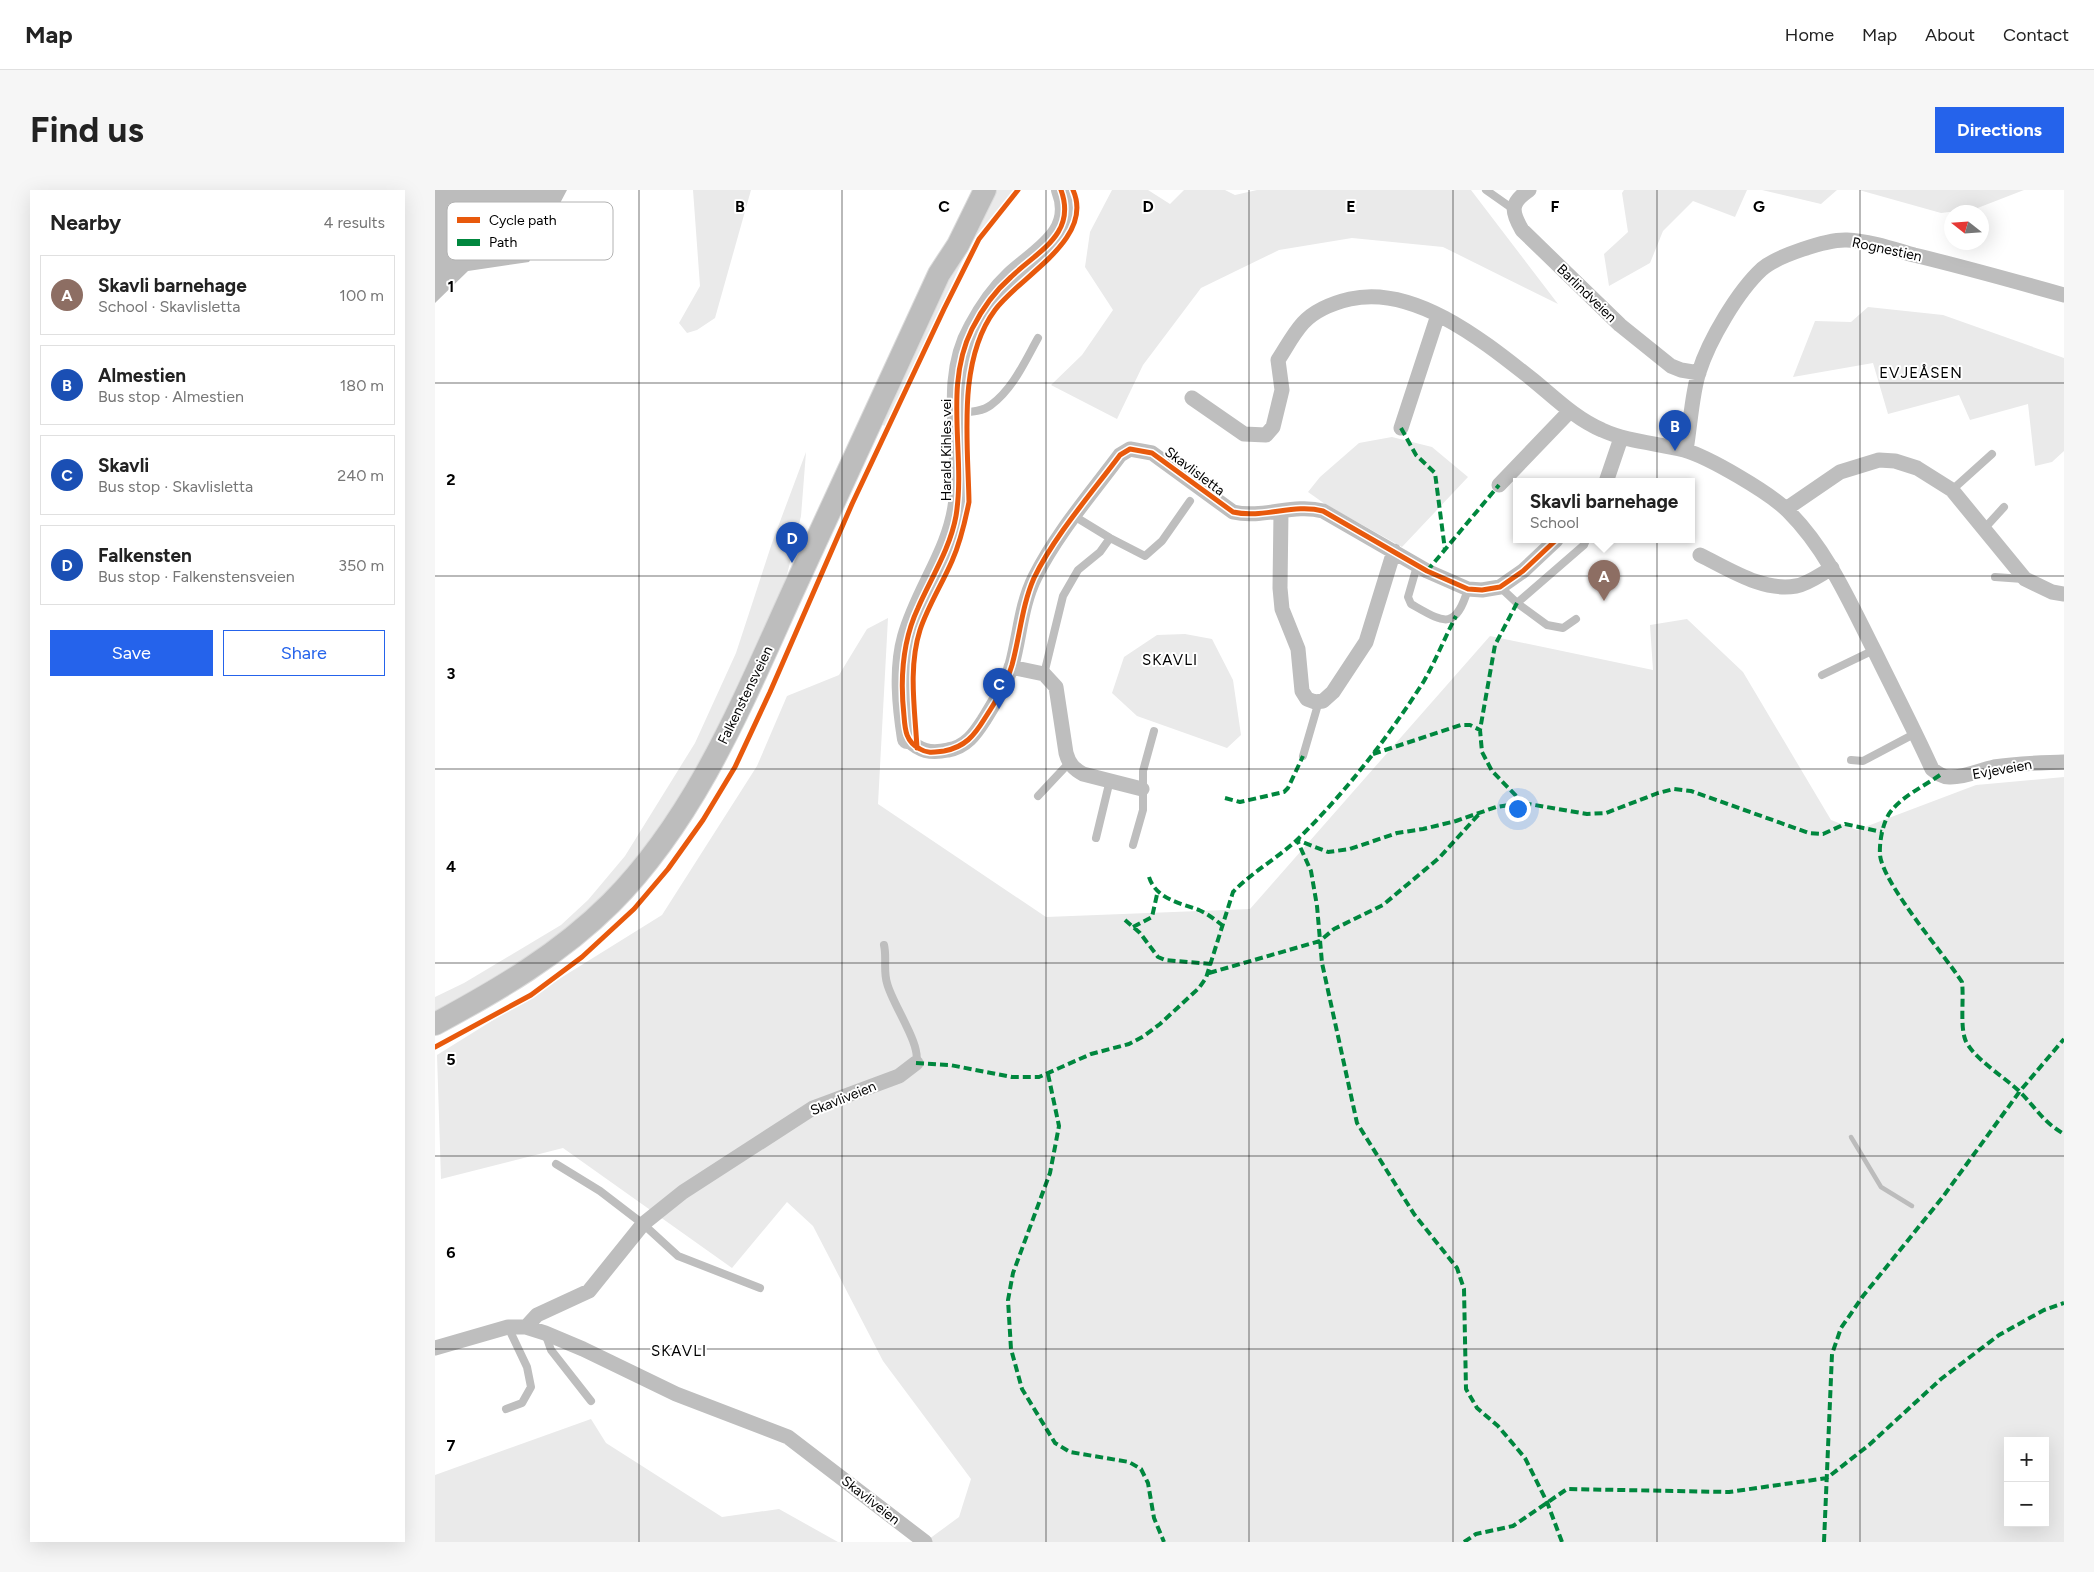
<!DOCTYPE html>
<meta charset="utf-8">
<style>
body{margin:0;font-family:Figtree,sans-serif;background:#f6f6f6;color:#222}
.controls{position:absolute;right:15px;bottom:15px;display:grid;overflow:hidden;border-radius:0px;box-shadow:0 5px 20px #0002}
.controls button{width:45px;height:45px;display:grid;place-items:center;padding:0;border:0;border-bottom:1px solid #e0e0e0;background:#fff;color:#222;font:25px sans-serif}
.compass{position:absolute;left:1509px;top:15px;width:45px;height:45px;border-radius:50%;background:#fff;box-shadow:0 5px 20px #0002;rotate:287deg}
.you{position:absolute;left:1082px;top:618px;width:18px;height:18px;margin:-12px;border:4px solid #fff;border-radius:50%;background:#1a73e8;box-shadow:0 0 0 8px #1a73e833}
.badge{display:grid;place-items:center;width:32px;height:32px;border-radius:50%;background:#2563eb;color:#fff;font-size:16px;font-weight:700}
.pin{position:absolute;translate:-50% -41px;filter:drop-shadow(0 1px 2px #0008)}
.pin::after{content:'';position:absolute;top:26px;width:18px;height:15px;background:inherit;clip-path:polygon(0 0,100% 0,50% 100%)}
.popup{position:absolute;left:1078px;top:288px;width:182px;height:65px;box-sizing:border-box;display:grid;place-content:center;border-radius:0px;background:#fff;filter:drop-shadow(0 1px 4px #0005);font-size:16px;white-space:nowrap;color:#767676}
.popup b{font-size:19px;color:#222}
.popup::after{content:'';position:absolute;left:50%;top:100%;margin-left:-10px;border:10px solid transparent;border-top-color:#fff}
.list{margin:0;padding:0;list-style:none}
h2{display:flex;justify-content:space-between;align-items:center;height:65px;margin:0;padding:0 20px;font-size:21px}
h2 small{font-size:16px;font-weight:400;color:#767676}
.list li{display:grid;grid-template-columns:32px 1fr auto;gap:15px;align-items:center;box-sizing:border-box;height:80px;margin:0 10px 10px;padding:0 10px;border:1px solid #e0e0e0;border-radius:0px}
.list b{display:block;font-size:19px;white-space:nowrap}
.list p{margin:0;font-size:16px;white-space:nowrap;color:#767676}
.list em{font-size:16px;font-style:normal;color:#767676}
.actions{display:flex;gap:10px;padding:15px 20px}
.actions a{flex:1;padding:11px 0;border:1px solid #2563eb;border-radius:0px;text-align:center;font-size:18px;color:#2563eb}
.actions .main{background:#2563eb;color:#fff}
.map{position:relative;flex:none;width:1629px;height:1352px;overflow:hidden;border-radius:0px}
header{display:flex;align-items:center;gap:30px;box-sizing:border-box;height:70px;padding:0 25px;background:#fff;border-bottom:1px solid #e0e0e0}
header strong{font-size:24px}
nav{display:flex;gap:28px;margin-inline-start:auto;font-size:18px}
.intro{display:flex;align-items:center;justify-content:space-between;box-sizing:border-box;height:120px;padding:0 30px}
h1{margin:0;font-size:35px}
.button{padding:12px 22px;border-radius:0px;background:#2563eb;color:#fff;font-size:18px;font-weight:700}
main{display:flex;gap:30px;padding:0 30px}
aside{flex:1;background:#fff;border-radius:0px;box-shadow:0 5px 20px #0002}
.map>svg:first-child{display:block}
</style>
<header>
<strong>Map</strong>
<nav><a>Home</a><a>Map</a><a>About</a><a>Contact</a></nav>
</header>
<div class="intro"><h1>Find us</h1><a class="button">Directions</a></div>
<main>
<aside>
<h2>Nearby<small>4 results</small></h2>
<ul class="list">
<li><span class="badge" style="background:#8d6e63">A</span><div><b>Skavli barnehage</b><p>School · Skavlisletta</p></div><em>100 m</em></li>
<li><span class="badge" style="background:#1a4fb4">B</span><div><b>Almestien</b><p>Bus stop · Almestien</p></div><em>180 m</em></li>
<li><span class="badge" style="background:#1a4fb4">C</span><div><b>Skavli</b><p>Bus stop · Skavlisletta</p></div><em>240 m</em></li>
<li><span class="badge" style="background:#1a4fb4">D</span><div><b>Falkensten</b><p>Bus stop · Falkenstensveien</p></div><em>350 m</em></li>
</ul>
<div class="actions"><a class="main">Save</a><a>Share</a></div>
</aside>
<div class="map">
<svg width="1629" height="1352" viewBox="0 0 1629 1352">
<rect width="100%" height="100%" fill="#fff"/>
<!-- green -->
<path fill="#eaeaea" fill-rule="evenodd" d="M258,0h58l-36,128 -18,12 -10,3 -8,-10 21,-37z
M554,0h25l-37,45 -10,16 -81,176 -6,-4z
M677,0h36l22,14 14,-14h41l10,5 22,-5h214l87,114 -115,-57 -91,-9 -73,12 -78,38 -58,77 -26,54 -66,-34 31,-30 31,-45 -28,-43 5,-35z
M1189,0h123l-12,27 -42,-16 -30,30 -13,32 -41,23 -5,-32 24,-22 -6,-39z
M1327,0h75l-16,14z
M1424,0h165l-49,19 -34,4z
M1433,117l75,8 121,43v93l-12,11 -17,4 -7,-62 -58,16 -11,-25 -71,19 -15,-51 -80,14 22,-56 36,1z
M957,247l40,10 36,30 -66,70 -77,-43 -17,-12 12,-15 39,-34z
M371,262l-5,64 -15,63 -92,204 -58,82 -84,80 -117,69v-17l29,-14 97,-58 27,-25 37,-44 70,-113 41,-90 36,-110z
M453,428l-10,186 168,113 204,-8 240,-273 163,34 -3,-45 37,-6 56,53 88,148 26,10 119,-45 88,-8v765h-1139l34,-25 12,-38 -88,-118 -70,-135 -26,-24 -55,66 -169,-120 -122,31 -4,-124 225,-140 95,-149 30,-70 52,-21 28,-46zM1573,1251h37v82h-37z
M750,444l27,5 21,41 8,55 -14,13 -90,-32 -25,-23 12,-36 33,-22z
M156,1229l15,24 116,74 57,-8 59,33h-403v-67z"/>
<!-- water -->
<path fill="#bcbcbc" d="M0,0h132l-38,72 -61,9 -33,32z"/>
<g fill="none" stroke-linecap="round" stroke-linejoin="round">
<!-- stream -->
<path stroke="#bcbcbc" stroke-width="4.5" d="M1416,947l30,50 31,19"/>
<!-- primary casing -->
<g stroke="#dbdbdb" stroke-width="24">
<path id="primary" d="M0,834c63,-34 125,-70 176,-121 86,-87 132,-202 182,-312 49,-105 97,-211 146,-317l19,-29 27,-55"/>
</g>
<!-- lane -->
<path stroke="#bebebe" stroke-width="8" d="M1051,0l27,19
M522,223c11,-1 25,-1 34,-8 22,-16 34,-44 47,-67
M1517,300l40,-36
M639,326l36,22 35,18 17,-15 28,-40
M1548,340l21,-23
M982,376l-9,31 3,7c32,18 44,28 57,-15
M1560,387l28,2
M1065,397l17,16 67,-58 2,-5
M1082,413l30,22 16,3 13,-9
M609,484l19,-78 15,-26 22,-18 10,-14
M1387,485l52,-25
M868,566l16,-55
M1416,570l12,1 53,-28
M603,606l31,-33
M661,648l14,-58
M698,655l10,-35v-39l11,-40
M449,755c3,13 -1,25 3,38 5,21 35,62 29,80
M121,974l44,27 43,33 35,32 82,32
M110,1143l6,17 40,51
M71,1219l16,-6 9,-16 -4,-20 -19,-40"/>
<!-- street -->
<path stroke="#bebebe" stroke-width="15" d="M1094,0c-19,13 -18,21 -7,40l98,95 51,41 10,4 18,3
M757,208l52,36 22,1 7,-8 9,-37 -4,-30c8,-12 15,-26 25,-37 12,-13 30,-20 47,-24 65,-15 136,44 183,81 22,18 43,39 69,50 26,12 55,13 82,20 25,7 86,43 104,61 40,40 62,92 87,141 19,39 39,77 57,117 5,4 10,8 17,8 15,1 31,-7 45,-10 24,-4 46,-4 70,-5
M966,238l37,-113
M1251,260c4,-22 6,-58 13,-78 10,-32 39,-81 63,-103 15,-13 65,-30 85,-29 22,1 46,9 67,15 50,12 100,26 150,40
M1171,292l15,-44
M1064,295l71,-74
M1351,319l54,-37 39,-12 16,1 22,7 35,22 73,89 27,13 12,2
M846,322l-1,76 2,21 16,40 4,42 5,8 8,3 8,-1 10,-9 33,-50 28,-91
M1265,365c29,14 63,37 96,31 12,-2 25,-12 36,-18
M576,477l33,7 12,13 10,66c3,11 8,16 17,21l59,15
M472,549c13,12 23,15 41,11 18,-3 27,-16 36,-30 11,-18 22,-35 28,-55 8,-29 9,-60 23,-88 22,-44 56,-83 85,-122l10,-6 22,4 81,59c30,7 61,-9 90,-1l104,60 41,18 14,1 18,-3 23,-16 33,-31
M91,1137l11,-12 52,-24 54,-67 40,-32 130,-84 86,-32 17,-13
M0,1158l73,-21h18l19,6 38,16 93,45 112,43 137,105"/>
<!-- secondary -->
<path stroke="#c1c1c1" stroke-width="20" d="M472,549c-5,-32 -9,-70 0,-102 13,-47 45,-85 51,-134 7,-57 -15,-122 15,-175 10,-19 22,-37 38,-52 26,-24 67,-43 50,-86"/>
<!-- primary -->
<use href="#primary" stroke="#bdbdbd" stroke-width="22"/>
<!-- quiet -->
<path stroke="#00873e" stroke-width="4" stroke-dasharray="8 4" stroke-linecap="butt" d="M966,238l15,27 19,18 10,77
M992,381l72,-86
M1082,413l-22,42 -15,85 2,22 10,19 31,32
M938,564l88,-29h9l10,5
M1505,585c-16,11 -37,21 -49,36 -8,10 -12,31 -11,44 3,29 64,99 82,127 2,17 -2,42 3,57 6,18 41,39 55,53 16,16 23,30 44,42
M790,608l15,4 44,-10 4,-4 15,-32
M714,687c7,22 31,26 50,33 9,4 15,9 23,15
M690,730l15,13 18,24 7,3 46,4
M698,737l19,-10 6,-27
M774,783l111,-32 14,-12 49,-24 56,-47 41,-45
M481,873l34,2 62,12h27l52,-23 38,-10 15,-8 16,-12 39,-36 7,-10 27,-86c21,-22 49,-36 70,-58 46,-46 86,-98 121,-153 12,-21 21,-44 32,-65
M613,884l11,52 -9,47 -37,100 -5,27 3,49 11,40 33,54 15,9 59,10 12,7 7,14 6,35 10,24
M1029,1352l12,-8 37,-8 54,-37 162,3 98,-14 42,-33 72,-66 58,-44 45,-25 20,-7
M1127,1352l-15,-40 -22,-44 -27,-32 -21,-18 -11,-19 -2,-100 -7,-21 -43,-54 -57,-91 -35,-160 -5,-57 -6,-35 -14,-31 31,12 22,-3 47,-16 26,-4 33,-8 40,-14 27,-4 64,11 19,-1 52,-20 16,-4 17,2 118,42 14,1 22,-10 37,8
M1389,1352l8,-188 9,-26 22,-32 79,-98 78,-107 44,-52"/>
<!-- cycleway casing -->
<g stroke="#fff" stroke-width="8">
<path id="cycleway" d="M626,0c16,44 -23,61 -50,87 -16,14 -29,32 -39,52 -29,58 -6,126 -16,187 -6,33 -25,62 -38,92 -16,34 -18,71 -14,108 1,14 2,26 16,33 8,5 15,3 24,2 21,-4 30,-15 41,-33 11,-17 21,-33 27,-53 8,-29 10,-60 22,-87 21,-43 57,-84 86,-123l10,-6 22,4 81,59c30,7 61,-9 90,-1l104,60 41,18 14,1 18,-3 23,-16 33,-31
M482,558c-2,-38 -9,-80 3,-118 8,-24 22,-46 32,-69 8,-18 13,-39 17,-59 -1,-60 -12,-141 26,-192 25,-34 100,-71 78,-120
M0,857l96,-52 51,-38 52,-48 34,-40 35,-49 32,-53 35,-75 82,-188 92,-195 35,-70 39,-49"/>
</g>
<!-- cycleway -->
<use href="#cycleway" stroke="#e8590c" stroke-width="5"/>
</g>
<!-- grid -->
<path fill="none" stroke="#000" stroke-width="1" stroke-opacity="0.55" d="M204,0v1352M407,0v1352M611,0v1352M814,0v1352M1018,0v1352M1222,0v1352M1425,0v1352M0,193h1629M0,386h1629M0,579h1629M0,773h1629M0,966h1629M0,1159h1629"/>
<g text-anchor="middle" stroke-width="4" stroke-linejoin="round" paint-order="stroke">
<!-- street labels -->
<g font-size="14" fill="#000" stroke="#fff">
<text transform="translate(1452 59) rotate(12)" y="5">Rognestien</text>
<text transform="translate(1152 103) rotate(44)" y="5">Barlindveien</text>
<text transform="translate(511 260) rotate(-90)" y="5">Harald Kihles vei</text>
<text transform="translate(760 281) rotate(37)" y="5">Skavlisletta</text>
<text transform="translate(310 505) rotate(-64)" y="5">Falkenstensveien</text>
<text transform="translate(1567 579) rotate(-10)" y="5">Evjeveien</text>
<text transform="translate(408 908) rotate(-22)" y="5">Skavliveien</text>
<text transform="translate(436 1310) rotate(38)" y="5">Skavliveien</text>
</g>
<!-- neighbourhood labels -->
<g font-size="15" letter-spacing="1" fill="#000" stroke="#fff">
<text x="1486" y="188">EVJEÅSEN</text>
<text x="735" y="475">SKAVLI</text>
<text x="244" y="1166">SKAVLI</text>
</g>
</g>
<!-- legend -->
<rect x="12" y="12" width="166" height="58" rx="8" fill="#fff" stroke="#b2b2b2" stroke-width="1"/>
<rect x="22" y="27" width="23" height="6" fill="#e8590c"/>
<rect x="22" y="49" width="23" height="7" fill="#00873e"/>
<g font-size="14" fill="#000">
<text x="54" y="35">Cycle path</text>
<text x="54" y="57">Path</text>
</g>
<g font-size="16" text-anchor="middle" font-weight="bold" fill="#000" stroke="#fff" stroke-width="4" stroke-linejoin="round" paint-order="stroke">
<text x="305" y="22">B</text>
<text x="509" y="22">C</text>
<text x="713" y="22">D</text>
<text x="916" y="22">E</text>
<text x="1120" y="22">F</text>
<text x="1324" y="22">G</text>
<text x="16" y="102">1</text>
<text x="16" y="295">2</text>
<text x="16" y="489">3</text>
<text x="16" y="682">4</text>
<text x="16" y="875">5</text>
<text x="16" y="1068">6</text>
<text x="16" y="1261">7</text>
</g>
</svg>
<div class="controls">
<button>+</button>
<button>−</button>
</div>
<svg class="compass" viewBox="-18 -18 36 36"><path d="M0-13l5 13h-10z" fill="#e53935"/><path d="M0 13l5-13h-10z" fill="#767676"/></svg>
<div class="you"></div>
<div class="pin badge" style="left:1169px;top:411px;background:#8d6e63">A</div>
<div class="popup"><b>Skavli barnehage</b>School</div>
<div class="pin badge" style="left:1240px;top:261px;background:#1a4fb4">B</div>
<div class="pin badge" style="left:564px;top:519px;background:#1a4fb4">C</div>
<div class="pin badge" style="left:357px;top:373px;background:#1a4fb4">D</div>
</div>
</main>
